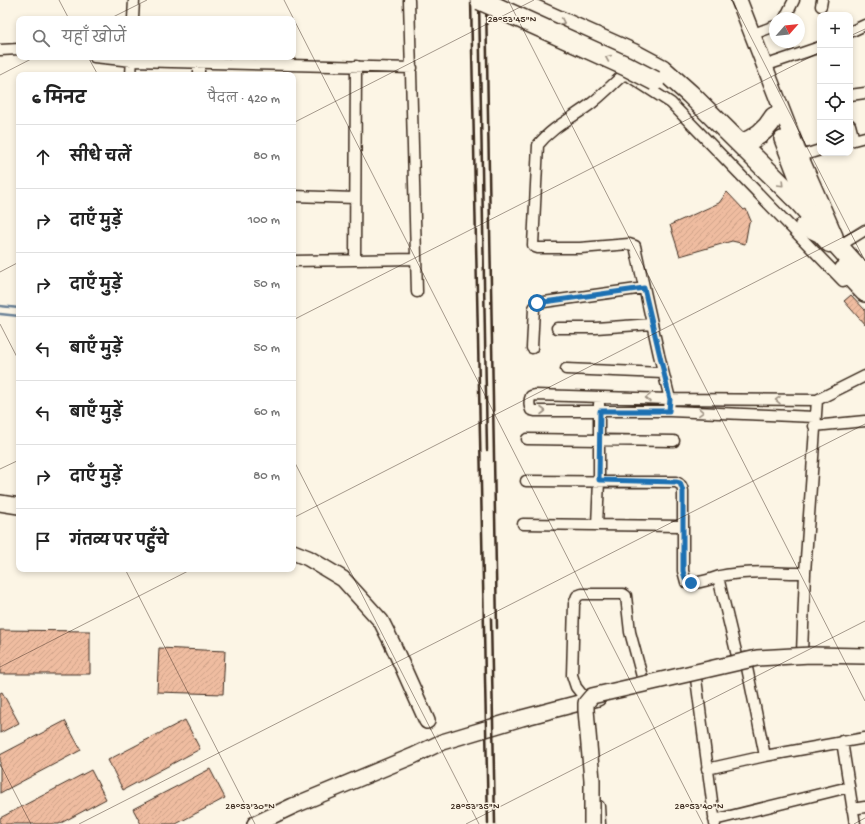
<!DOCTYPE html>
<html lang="hi">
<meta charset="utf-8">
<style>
body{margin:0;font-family:"Gochi Hand","Playpen Sans Deva",sans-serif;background:#f6f6f6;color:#222}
.controls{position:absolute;right:12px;top:12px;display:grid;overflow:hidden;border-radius:8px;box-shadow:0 2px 6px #0003}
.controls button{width:36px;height:36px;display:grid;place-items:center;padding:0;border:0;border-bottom:1px solid #e0e0e0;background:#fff;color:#222;font:20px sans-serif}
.compass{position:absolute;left:769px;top:12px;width:36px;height:36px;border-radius:50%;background:#fff;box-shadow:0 2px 6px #0003;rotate:63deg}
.stop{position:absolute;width:12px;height:12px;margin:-9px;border:3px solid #1f6fb2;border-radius:50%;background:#fff}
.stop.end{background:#1f6fb2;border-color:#fff;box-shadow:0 1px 4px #0008}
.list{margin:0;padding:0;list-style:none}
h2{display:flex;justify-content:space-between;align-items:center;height:52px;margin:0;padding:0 16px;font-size:17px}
h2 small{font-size:13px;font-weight:400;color:#767676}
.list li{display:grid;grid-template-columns:26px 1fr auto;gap:12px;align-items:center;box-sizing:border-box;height:64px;padding:0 16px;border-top:1px solid #e0e0e0}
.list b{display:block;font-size:15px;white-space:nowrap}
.list em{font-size:13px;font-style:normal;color:#767676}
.icon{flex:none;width:22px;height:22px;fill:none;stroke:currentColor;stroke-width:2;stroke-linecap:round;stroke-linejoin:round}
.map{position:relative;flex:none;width:865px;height:824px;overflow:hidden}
.search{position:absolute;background:#fff;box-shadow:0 2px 6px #0003;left:16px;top:16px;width:280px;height:44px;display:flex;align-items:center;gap:10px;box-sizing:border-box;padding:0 14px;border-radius:8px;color:#767676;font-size:15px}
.panel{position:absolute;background:#fff;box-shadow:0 2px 6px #0003;left:16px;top:72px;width:280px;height:500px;border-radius:8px}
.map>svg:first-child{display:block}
</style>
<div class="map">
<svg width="865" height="824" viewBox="0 0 865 824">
<defs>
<pattern id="building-hatch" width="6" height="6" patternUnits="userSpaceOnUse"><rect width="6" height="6" fill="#efbca0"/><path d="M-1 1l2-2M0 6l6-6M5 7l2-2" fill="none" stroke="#cea289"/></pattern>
</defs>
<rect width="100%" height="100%" fill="#fcf5e5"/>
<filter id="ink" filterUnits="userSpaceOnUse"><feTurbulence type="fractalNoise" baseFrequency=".025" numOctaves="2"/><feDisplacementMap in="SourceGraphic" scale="8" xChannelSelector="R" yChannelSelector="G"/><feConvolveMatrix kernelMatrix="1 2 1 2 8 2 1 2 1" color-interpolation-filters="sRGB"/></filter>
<g filter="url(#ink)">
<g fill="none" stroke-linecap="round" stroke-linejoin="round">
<!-- stream -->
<path stroke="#6c8398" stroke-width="2.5" d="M0,306l19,2
M0,314l19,2
M293,386l2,3"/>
</g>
<!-- building -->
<path fill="url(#building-hatch)" stroke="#3b2a1e" d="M727,192l17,18 2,-1 5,12 -2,1 -4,22 -13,-3 -52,15 -10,-31 49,-22z
M851,295l14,15v15l-21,-24z
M0,630l90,1v43h-90z
M159,648l66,3 -2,43 -66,-2z
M2,692l17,31 -19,10v-40z
M185,720l15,29 -77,41 -15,-30z
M65,721l16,29 -81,43v-38z
M210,769l15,29 -49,26h-35l-8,-15z
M91,770l15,29 -47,25h-59v-6z"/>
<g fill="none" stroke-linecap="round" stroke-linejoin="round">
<!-- street casing -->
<g stroke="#3b2a1e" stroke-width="13">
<path id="street" d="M409,0l8,292
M821,6l1,-6
M785,18l9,-18
M133,19l1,-19
M850,32l15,-7
M756,33l19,-7
M0,50l19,-1
M94,57l38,4 280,7
M770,64l50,-17
M131,75l1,-18
M199,75v-13
M850,95l15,-2
M850,125l4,15
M850,141l15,-4
M804,155l16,-5
M293,196l62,2
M844,243l21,-13
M355,260l1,-194
M293,261l123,-2
M557,328h39l56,-4
M532,348l2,-40 3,-5 107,-15
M566,369l97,4
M599,404v77l-2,44 85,1
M669,411l1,-12 -11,-44 -24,-109 -6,-2 -49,4h-42l-3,-1 -2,-2 5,-100c14,-18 36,-28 54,-42 10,-8 20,-18 30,-27l2,-1 5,1 42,27 172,178
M815,417l-146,-6h-134l-4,-1c-2,-4 -2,-10 0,-14l4,-1 135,4 147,1
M814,426l51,-5
M527,439l147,2
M526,481l150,1c5,2 6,4 7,9v80l3,11c11,3 24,-3 34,-6 27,-6 57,-3 85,-3
M523,524l74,1
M718,577l20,83
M802,653l3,-80 12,-173 48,-24
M745,658l20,98
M695,671l20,153
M588,707l-1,-6 -11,-14 -4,-12 2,-71 3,-8 5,-2h41l3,2 4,36 14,52
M842,741l13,83
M707,769l58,-13 100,-18
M599,806l1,18
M852,809l13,-2
M714,820l135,-33"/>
</g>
<!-- secondary casing -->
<g stroke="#3b2a1e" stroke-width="18">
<path id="secondary" d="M739,0l58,149 38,87
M782,139l24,62
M0,503l19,3
M293,552l15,6 35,21 38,42 11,22 35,78
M255,824l38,-18 120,-50 29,-14 80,-24 76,-20"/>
</g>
<!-- primary casing -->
<g stroke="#3b2a1e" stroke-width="19">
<path id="primary" d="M803,226l17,8 9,10"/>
</g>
<!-- highway casing -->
<g stroke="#3b2a1e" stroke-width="22">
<path id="highway" d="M513,0l119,53 30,16 28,25 109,108 66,74
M741,144c14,-5 25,-13 33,-27
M844,270l21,22"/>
</g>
<!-- street -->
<use href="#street" stroke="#fcf5e5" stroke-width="10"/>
<!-- secondary -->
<use href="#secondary" stroke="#fcf5e5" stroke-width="15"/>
<!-- primary -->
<use href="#primary" stroke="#fcf5e5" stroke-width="16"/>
<!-- highway -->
<use href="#highway" stroke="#fcf5e5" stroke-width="19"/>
<!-- rail -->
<path stroke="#3b2a1e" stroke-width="2.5" d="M471,0l17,824
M479,0l8,450
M486,0l11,628
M491,618l4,206"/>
<!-- secondary-bridge casing -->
<g stroke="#3b2a1e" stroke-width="18" stroke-linecap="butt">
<path id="secondary-bridge" d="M592,824v-44l-6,-70v-7l6,-7 165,-38 54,-3 54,1"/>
</g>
<!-- highway-bridge casing -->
<g stroke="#3b2a1e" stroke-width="22" stroke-linecap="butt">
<path id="highway-bridge" d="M480,0l146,66 29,15"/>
</g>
<!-- secondary-bridge -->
<use href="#secondary-bridge" stroke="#fcf5e5" stroke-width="15"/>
<!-- highway-bridge -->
<use href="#highway-bridge" stroke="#fcf5e5" stroke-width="19"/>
</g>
<!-- one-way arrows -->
<defs><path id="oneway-chevron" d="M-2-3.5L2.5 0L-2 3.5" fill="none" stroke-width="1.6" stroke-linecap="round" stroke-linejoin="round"/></defs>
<g stroke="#9c9082">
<use href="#oneway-chevron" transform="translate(562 22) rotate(24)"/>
<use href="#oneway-chevron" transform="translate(608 58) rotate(-157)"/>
<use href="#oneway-chevron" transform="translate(781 184) rotate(45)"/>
<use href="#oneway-chevron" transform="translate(648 398) rotate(-178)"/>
<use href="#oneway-chevron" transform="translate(778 400) rotate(-179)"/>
<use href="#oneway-chevron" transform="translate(543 411)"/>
<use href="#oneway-chevron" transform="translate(701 412) rotate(2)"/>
</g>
</g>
<g fill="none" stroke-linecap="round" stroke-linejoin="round" filter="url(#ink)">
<!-- route -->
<path stroke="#1f6fb2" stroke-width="5" d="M537,303l107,-15 26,111 -1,12h-69l-1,69 77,2 4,1 3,8v80l3,11 5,1"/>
</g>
<!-- ticks -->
<path fill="none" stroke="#3b2a1e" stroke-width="1" stroke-opacity="0.45" d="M59,0l10,19M284,0l419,824M508,0l357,701M732,0l133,261M109,19l38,-19M850,36l15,-7M88,57l10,18M0,75l35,-18M293,123l241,-123M0,272l19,-10M293,320l527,-268M0,324l19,37M293,459l186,365M0,469l19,-9M293,518l572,-292M125,569l130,255M0,667l192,-98M0,764l31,60M79,824l786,-400M466,824l399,-203M854,824l11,-6"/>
<g font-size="10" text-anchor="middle" fill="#3b2a1e" stroke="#fcf5e5" stroke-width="3" stroke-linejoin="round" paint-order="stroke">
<text x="512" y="22">28°53'45"N</text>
<text x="250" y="809">28°53'30"N</text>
<text x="475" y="809">28°53'35"N</text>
<text x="699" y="809">28°53'40"N</text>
</g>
</svg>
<div class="controls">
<button>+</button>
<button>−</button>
<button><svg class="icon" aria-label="locate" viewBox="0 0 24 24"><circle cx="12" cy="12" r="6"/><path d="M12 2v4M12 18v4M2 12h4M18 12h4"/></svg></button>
<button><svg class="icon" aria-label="layers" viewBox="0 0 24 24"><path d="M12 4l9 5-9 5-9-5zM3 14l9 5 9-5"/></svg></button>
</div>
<svg class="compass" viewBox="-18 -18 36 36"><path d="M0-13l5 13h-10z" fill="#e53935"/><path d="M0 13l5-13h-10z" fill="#767676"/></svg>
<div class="stop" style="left:537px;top:303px"></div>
<div class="stop end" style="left:691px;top:583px"></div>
<div class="search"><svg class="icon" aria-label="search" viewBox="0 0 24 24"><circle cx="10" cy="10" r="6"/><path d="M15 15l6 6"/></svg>यहाँ खोजें</div>
<section class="panel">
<h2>6 मिनट<small>पैदल · 420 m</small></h2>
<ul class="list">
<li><svg class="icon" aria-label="ahead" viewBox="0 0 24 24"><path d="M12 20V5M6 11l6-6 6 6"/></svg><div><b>सीधे चलें</b></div><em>80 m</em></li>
<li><svg class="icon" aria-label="right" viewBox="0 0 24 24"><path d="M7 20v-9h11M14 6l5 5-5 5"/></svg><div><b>दाएँ मुड़ें</b></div><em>100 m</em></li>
<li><svg class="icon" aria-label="right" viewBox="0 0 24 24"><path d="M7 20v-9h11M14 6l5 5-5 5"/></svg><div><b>दाएँ मुड़ें</b></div><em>50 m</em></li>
<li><svg class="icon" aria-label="left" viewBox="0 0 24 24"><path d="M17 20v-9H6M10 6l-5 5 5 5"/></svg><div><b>बाएँ मुड़ें</b></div><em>50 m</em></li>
<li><svg class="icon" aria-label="left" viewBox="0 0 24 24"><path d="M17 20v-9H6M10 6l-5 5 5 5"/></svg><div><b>बाएँ मुड़ें</b></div><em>60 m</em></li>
<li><svg class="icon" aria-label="right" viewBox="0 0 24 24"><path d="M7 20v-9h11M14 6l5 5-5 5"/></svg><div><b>दाएँ मुड़ें</b></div><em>80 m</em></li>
<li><svg class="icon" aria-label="arrive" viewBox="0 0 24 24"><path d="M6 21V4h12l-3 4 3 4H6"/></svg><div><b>गंतव्य पर पहुँचे</b></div></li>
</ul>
</section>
</div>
